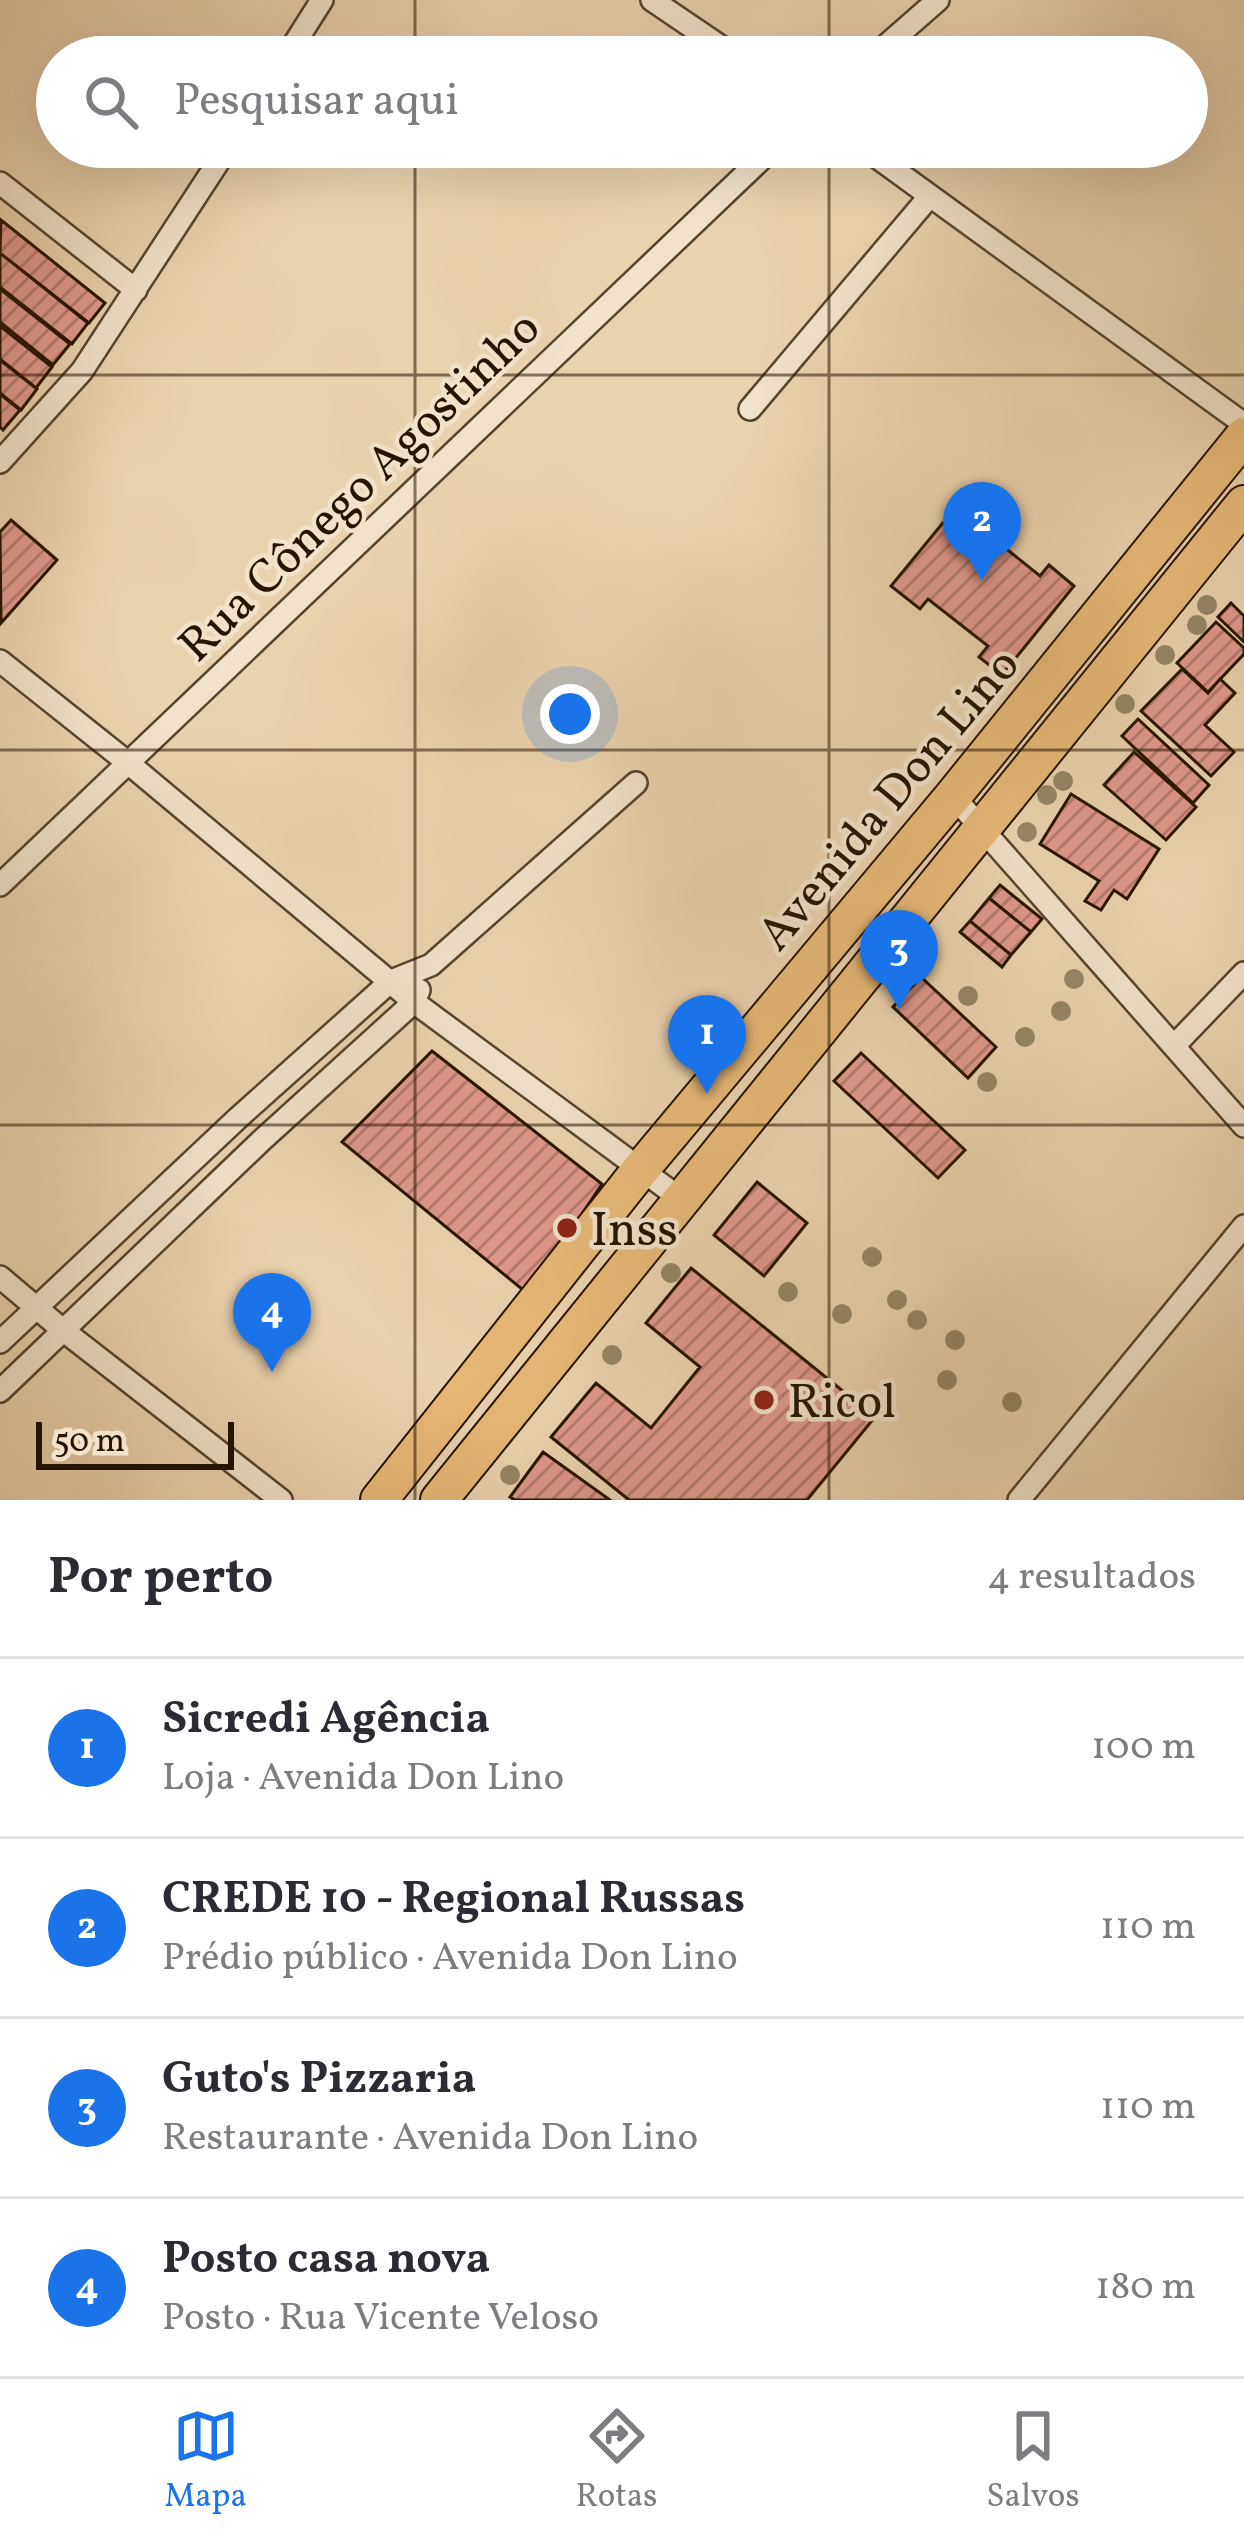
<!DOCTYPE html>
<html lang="pt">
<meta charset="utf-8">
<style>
body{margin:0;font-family:Vollkorn,serif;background:#f7f7f7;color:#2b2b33}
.scale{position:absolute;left:36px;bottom:30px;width:198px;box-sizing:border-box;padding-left:12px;border:6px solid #261300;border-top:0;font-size:33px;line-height:42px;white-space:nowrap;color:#261300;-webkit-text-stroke:9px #f2e2ca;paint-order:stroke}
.you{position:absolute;left:570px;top:714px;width:42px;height:42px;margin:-30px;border:9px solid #fff;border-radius:50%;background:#1a73e8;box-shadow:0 0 0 18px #1a73e833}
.badge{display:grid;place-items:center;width:78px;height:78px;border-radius:50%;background:#1a73e8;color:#fff;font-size:39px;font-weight:700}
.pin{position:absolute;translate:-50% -99px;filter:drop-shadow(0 3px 6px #0008)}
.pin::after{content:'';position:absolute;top:63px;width:42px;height:36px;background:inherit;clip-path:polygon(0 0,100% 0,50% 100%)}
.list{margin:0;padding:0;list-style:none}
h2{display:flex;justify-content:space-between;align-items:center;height:156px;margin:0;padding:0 48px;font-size:51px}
h2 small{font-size:39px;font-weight:400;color:#7c7c81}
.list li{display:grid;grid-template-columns:78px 1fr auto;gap:36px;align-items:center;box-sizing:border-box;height:180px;padding:0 48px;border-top:3px solid #e1e1e2}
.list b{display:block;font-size:45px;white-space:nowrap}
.list p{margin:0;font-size:39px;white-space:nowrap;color:#7c7c81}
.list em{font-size:39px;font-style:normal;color:#7c7c81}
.icon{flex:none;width:66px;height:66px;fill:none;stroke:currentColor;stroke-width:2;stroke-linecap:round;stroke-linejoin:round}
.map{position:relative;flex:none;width:1244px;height:1500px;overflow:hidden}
.search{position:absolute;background:#fff;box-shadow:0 12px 48px #0002;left:36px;right:36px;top:36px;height:132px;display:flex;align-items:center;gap:30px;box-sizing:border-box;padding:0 42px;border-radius:66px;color:#7c7c81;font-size:45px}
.sheet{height:876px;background:#fff}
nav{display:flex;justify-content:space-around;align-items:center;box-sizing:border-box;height:168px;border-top:3px solid #e1e1e2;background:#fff;font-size:33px;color:#7c7c81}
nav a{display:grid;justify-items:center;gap:6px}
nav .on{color:#1a73e8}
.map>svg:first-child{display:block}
</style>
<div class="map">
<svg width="1244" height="1500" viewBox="0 0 1244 1500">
<defs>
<pattern id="building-hatch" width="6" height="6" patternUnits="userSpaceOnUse" patternTransform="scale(3)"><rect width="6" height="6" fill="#e0988c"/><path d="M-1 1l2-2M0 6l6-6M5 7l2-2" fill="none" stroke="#b57b70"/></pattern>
</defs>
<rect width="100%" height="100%" fill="#ebd2ae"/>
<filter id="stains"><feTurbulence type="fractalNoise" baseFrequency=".00167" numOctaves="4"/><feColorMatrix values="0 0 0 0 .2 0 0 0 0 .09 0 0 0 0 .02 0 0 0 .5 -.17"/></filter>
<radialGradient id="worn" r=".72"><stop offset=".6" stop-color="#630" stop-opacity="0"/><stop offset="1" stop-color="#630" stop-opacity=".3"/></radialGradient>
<!-- building -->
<path fill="url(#building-hatch)" stroke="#261300" stroke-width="3" d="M1,220l104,83 -16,20 -89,-70z
M0,253l88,70 -16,21 -72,-57z
M0,289l70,55 -17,21 -53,-43z
M0,326l52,41 -16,21 -36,-29z
M0,360l37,29 -16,21 -21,-17z
M0,394l20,16 -17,20 -3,-3z
M965,496l28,23 -10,11 57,46 9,-11 25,21 -72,89 -23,-18 9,-11 -60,-47 -8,10 -29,-23z
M11,520l46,40 -56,63 -1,-91z
M1231,603l13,13v26l-26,-25z
M1216,622l28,26v6l-36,38 -31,-29z
M1182,669l26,24 12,-14 15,14 -30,32 29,27 -23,24 -70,-65z
M1138,719l71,66 -16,18 -71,-67z
M1134,752l62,55 -30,33 -62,-55z
M1071,794l88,55 -32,50 -13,-9 -13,20 -16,-9 14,-20 -59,-37z
M1000,885l42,34 -11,13 -42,-34z
M989,898l42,34 -20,23 -41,-34z
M970,921l41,34 -9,12 -42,-35z
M921,977l75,70 -28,31 -75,-71z
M432,1051l170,133 -74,110 -186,-152z
M861,1053l104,97 -27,28 -104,-97z
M757,1182l50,41 -43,53 -50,-41z
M691,1268l184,149 -68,83h-178l-78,-63 45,-54 55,45 49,-61 -54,-44z
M543,1452l67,48h-95l-5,-3z"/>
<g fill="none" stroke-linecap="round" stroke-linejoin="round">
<!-- street casing -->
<g stroke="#57432c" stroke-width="26">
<path id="street" d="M652,0l84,57
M286,57l36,-57
M873,57l65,-57
M863,147l381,277
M0,183l136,107
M750,409l179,-212
M0,462l82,-91 146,-224
M0,661l127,101 287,240 267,197
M953,796l291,330
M0,885l774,-738
M1174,1046l70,-73
M0,1277l64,54 217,169
M0,1342l238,-224 153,-137 40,-16 205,-182
M0,1391l262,-251 152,-138 5,-12
M1019,1500l225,-274"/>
</g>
<!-- primary casing -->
<g stroke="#261300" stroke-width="40">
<path id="primary" d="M379,1500l262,-331 312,-373 291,-360
M439,1500l805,-996"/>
</g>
<!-- street -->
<use href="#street" stroke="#f2e2ca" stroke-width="21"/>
<!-- primary -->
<use href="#primary" stroke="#e6b977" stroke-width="36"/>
</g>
<!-- trees -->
<g fill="#968566">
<circle cx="1207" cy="605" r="10"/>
<circle cx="1197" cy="625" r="10"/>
<circle cx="1165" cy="655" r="10"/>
<circle cx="1125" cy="704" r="10"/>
<circle cx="1063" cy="781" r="10"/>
<circle cx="1047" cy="795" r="10"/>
<circle cx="1027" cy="832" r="10"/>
<circle cx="1074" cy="979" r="10"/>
<circle cx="968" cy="996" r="10"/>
<circle cx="1061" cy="1011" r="10"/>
<circle cx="1025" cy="1037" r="10"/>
<circle cx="987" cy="1082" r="10"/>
<circle cx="872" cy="1257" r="10"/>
<circle cx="671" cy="1273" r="10"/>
<circle cx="788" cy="1292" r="10"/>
<circle cx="897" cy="1300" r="10"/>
<circle cx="842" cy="1314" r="10"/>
<circle cx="917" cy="1320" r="10"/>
<circle cx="955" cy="1340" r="10"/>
<circle cx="612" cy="1355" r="10"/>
<circle cx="947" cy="1380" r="10"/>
<circle cx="1012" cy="1402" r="10"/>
<circle cx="510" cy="1475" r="10"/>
</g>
<!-- grid -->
<path fill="none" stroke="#261300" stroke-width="3" stroke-opacity="0.55" d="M415,0v57M829,0v57M415,147v1353M829,147v1353M0,375h1244M0,750h1244M0,1125h1244"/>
<!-- markers -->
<g fill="#8f2418" stroke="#f2e2ca" stroke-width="4.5">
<circle cx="567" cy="1228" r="12"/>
<circle cx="764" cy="1400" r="12"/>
</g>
<g text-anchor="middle" stroke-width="9" stroke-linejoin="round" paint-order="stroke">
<!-- street labels -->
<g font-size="48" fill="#261300" stroke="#f2e2ca">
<text transform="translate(358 485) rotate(-44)" y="17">Rua Cônego Agostinho</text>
<text transform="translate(887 798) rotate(-50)" y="17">Avenida Don Lino</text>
</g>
<!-- poi labels -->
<g font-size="48" fill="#261300" stroke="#f2e2ca" text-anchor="start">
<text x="591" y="1245">Inss</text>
<text x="788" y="1417">Ricol</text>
</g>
</g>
<rect width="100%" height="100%" filter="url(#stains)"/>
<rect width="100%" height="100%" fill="url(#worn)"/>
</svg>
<div class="scale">50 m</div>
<div class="you"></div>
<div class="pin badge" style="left:707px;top:1094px">1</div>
<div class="pin badge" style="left:982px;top:581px">2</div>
<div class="pin badge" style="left:899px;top:1009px">3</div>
<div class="pin badge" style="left:272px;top:1372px">4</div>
<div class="search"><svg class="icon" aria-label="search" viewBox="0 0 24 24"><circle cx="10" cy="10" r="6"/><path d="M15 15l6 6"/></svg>Pesquisar aqui</div>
</div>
<section class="sheet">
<h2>Por perto<small>4 resultados</small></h2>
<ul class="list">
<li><span class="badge">1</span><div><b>Sicredi Agência</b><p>Loja · Avenida Don Lino</p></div><em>100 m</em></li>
<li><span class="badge">2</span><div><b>CREDE 10 - Regional Russas</b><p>Prédio público · Avenida Don Lino</p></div><em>110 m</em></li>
<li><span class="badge">3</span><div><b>Guto's Pizzaria</b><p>Restaurante · Avenida Don Lino</p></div><em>110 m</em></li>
<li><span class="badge">4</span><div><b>Posto casa nova</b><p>Posto · Rua Vicente Veloso</p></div><em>180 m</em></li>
</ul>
</section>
<nav>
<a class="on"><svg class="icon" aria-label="map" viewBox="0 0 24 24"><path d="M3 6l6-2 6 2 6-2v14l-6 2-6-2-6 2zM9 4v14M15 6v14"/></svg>Mapa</a>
<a><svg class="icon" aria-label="directions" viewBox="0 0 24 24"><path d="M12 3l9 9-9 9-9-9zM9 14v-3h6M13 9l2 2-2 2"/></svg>Rotas</a>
<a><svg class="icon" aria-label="saved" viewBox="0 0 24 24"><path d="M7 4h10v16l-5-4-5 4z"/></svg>Salvos</a>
</nav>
